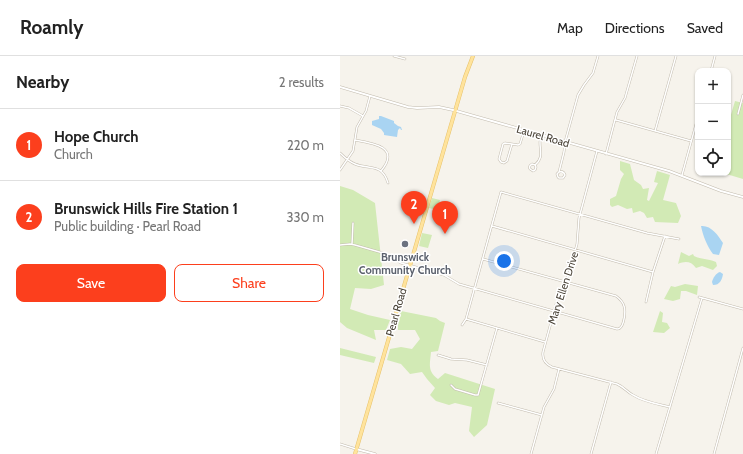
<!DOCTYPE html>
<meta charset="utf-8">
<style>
body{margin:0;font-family:Cabin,sans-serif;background:#f2f2f2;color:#222}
.controls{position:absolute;right:12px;top:12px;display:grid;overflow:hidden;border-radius:8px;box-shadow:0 1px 3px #0004}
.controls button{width:36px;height:36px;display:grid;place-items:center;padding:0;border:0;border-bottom:1px solid #e0e0e0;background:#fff;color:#222;font:20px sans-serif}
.you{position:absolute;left:164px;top:205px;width:14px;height:14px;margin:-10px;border:3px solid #fff;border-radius:50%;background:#1a73e8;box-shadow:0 0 0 6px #1a73e833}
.badge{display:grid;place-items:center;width:26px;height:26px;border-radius:50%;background:#fc3f1d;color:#fff;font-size:13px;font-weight:700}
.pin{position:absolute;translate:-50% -33px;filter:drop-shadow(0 1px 2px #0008)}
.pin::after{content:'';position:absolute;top:21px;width:14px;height:12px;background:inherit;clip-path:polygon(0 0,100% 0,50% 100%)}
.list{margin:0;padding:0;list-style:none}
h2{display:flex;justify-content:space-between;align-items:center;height:52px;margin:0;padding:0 16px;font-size:17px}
h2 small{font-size:13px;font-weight:400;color:#767676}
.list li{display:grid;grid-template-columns:26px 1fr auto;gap:12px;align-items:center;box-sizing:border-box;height:72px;padding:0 16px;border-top:1px solid #e0e0e0}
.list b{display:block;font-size:15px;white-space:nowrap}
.list p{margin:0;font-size:13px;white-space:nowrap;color:#767676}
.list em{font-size:13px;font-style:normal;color:#767676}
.actions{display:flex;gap:8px;padding:12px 16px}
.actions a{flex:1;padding:9px 0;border:1px solid #fc3f1d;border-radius:8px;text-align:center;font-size:14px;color:#fc3f1d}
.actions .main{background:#fc3f1d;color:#fff}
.icon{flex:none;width:22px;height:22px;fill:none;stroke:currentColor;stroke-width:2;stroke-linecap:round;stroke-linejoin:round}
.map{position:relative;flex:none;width:403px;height:398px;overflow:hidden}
header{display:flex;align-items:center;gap:24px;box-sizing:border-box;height:56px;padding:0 20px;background:#fff;border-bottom:1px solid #e0e0e0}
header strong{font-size:19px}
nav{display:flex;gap:22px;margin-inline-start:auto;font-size:14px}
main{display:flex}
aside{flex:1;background:#fff}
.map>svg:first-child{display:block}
</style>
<header>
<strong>Roamly</strong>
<nav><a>Map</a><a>Directions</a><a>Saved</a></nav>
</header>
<main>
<aside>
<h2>Nearby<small>2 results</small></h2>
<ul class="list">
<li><span class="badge">1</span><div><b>Hope Church</b><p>Church</p></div><em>220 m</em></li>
<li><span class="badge">2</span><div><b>Brunswick Hills Fire Station 1</b><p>Public building · Pearl Road</p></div><em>330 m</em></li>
</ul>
<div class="actions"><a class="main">Save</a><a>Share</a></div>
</aside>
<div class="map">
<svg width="403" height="398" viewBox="0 0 403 398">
<rect width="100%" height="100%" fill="#f6f3ec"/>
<!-- green -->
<path fill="#d2eab5" d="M395,45l8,2v76l-20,-6h5v-48z
M280,105l10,3 4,16 7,5 2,4 6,-1 -2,12 2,1 9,-18 -4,-1 3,-11 13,4 -7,25 13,3 5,13 -3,7 -23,-1 -2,-5 -6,1 -3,-5 -4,-2 -7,2 -1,-5 -5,1 -9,-4 -6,2 -2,-2v-6l6,-3 5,-17 3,-5 -4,-4z
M0,130l13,4 22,13 9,82 -13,4 -16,-1 -5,21 18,6 22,5 -4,10h-12l2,10 -29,-12 -7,-6z
M92,142l8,2 -3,10 -8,-2z
M82,177l10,2 -4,13 -9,-2z
M341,196l8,4 4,-2 1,2c8,4 13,2 22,6l1,4 -4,4 -11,-4 -6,2c-5,-7 -11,-7 -18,-4z
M345,228l13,2 -1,9 -11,-4h-5l-1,8 -7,2 -9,-2 7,-13 4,1z
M61,255l35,7 4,3 5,2 -7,28 -7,1c-1,12 -4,19 7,27l7,-6 50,16 -8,36 -13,12 -5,-6 3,-24 -17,-4 -6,2 -13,-4 -6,-6 5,-7 -8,-9 -5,-7 -12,2 -9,-10 -14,-4 3,-11 11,-2 11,2 8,-10 -5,-9h-17v-9z
M320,255l3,2 -1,9 5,1 3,5 -6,5 -11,-1z
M0,292l36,9 -2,6 -34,-8z"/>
<!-- water -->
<path fill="#a9d4f2" d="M39,60h2l13,5v2l4,3 3,1 1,3h-1l-1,-2 -2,2 -1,7 -13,-2v-2l-3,-4 -9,-4v-4l7,-2z
M361,170c10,-1 17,9 22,17l-4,12 -6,-1c-6,-8 -10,-18 -12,-28z
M380,216l3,2c-1,6 -3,11 -10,11l-1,-3c1,-4 4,-9 8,-10z"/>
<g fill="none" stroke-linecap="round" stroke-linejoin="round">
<!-- minor casing -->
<g stroke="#c2bbae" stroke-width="2.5">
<path id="minor" d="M54,0l11,3
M371,15l4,-15
M0,50l9,2 14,8
M398,58l5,-19
M276,64l75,21
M315,75l21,-75
M15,84c18,3 46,7 26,31
M165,87l7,1 -5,17 -3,2 -3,-1 -2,-3 4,-15z
M172,88l6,1 2,-1 4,-13
M257,95l-18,67 -2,26 -12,43 -9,17 -13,48c-1,7 2,12 9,15l65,17c7,3 10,8 16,11 11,7 25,9 37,12
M0,97c4,4 10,9 15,11 15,6 27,-1 33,19
M266,98l11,-42 8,-14 12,-42
M195,109l-3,-1c-2,1 -3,3 -2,5l3,2 2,-1 1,-3 -1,-2c11,-9 2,-18 6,-30
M0,114l13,-19 4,-24 9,-16 4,-15
M219,116c3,-1 5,0 6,3l-2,3h-4l-1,-1 -1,-3 2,-2 5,-20 1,-10 13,-47 6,-10 9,-12 5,-17
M342,119l16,-58
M152,170l161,46
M12,188l1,-21
M0,189l10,-1 5,1 28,8 18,10 43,12 15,9 158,45c1,0 2,0 3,-1 4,-3 6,-17 4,-22 -1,-4 -4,-7 -8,-10l-133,-37
M359,241l44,12
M306,246l7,-30 12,-36
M126,263l79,23
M122,269l4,-6 35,-127 146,41 32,6
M98,299l13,4 16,1 20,5
M111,329l4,4 20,6h3l19,-67
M158,347l44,12
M0,388l16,5
M191,398l13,-47 10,-18 5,-20
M251,398l20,-72
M316,398l46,-156
M374,398l29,-106"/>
</g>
<!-- tertiary casing -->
<g stroke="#c2bbae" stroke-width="3">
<path id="tertiary" d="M0,31l68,20 9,1 22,-1 14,3 216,61 52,20 22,6
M16,393l19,5"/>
</g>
<!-- primary casing -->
<g stroke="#e6c16a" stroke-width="4">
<path id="primary" d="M15,398l110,-377 8,-21"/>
</g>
<!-- minor -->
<use href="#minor" stroke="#fff" stroke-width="1.5"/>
<!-- tertiary -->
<use href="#tertiary" stroke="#fff" stroke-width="2"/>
<!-- primary -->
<use href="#primary" stroke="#ffe39c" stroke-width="3"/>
</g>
<!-- markers -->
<circle fill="#6b7280" stroke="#fff" stroke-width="1.5" cx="65" cy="188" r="4"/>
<g text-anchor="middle" stroke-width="3" stroke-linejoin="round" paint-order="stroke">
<!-- street labels -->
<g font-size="11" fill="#4b4439" stroke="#fff">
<text transform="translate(203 80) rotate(16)" y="4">Laurel Road</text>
<text transform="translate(223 232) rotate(-72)" y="4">Mary Ellen Drive</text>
<text transform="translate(56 256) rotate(-74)" y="4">Pearl Road</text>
</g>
<!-- worship labels -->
<g font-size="11" font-weight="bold" fill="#5b616d" stroke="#fff">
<text x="65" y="205">Brunswick<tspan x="65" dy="13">Community Church</tspan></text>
</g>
</g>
</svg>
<div class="controls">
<button>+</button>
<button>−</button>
<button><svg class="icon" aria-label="locate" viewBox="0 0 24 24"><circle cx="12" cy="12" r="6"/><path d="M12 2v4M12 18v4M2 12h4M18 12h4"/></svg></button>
</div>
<div class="you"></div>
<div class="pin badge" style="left:105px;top:178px">1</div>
<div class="pin badge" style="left:74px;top:168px">2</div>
</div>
</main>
